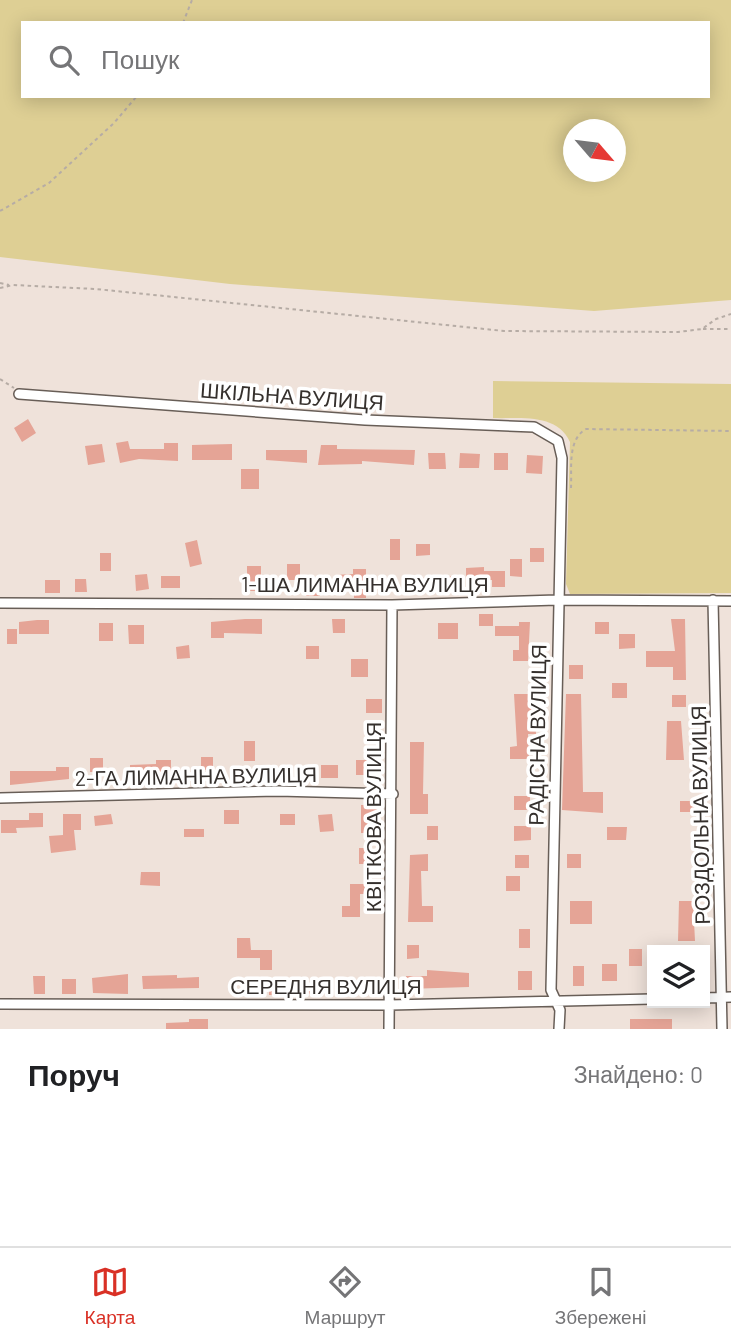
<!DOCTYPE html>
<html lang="uk">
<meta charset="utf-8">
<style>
body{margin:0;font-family:Barlow,sans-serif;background:#f2f2f2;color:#202124}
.controls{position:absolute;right:21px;bottom:21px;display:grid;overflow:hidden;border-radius:0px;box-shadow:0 4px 18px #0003}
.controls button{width:63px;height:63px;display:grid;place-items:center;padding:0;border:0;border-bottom:2px solid #e0e0e0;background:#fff;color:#202124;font:35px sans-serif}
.compass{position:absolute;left:563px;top:119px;width:63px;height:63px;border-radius:50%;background:#fff;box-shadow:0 4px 18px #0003;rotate:118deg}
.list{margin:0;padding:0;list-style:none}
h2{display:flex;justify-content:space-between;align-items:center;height:91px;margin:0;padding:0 28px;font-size:30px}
h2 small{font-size:23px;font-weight:400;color:#757577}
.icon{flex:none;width:38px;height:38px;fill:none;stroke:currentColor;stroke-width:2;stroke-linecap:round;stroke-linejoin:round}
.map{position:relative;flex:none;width:731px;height:1029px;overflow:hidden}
.search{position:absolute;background:#fff;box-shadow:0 4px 18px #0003;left:21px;right:21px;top:21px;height:77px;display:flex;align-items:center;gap:18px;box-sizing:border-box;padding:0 24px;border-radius:0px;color:#757577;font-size:26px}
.sheet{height:217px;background:#fff}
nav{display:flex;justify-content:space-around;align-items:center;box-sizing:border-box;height:98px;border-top:2px solid #e0e0e0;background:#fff;font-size:19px;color:#757577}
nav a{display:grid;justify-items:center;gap:4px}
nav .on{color:#d93025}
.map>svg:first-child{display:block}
</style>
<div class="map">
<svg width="731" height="1029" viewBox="0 0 731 1029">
<rect width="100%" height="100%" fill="#efe2da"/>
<!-- green -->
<path fill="#decf94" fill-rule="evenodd" d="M0,0h731v300l-137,11 -364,-27 -230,-27zM23,23h685v73h-685zM574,130h42v42h-42z
M493,381l238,3v209l-161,1 -4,-10 4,-142c-13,-29 -50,-23 -77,-24z"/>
<!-- building -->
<path fill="#e5a496" d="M28,419l8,14 -14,9 -8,-14z
M128,441l2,8h34v-6h14v18l-39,-2 -19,4 -4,-20z
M102,444l3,18 -17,3 -3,-19z
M232,444v16h-40v-15z
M321,445h16v4l78,1 -1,15 -52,-4v3l-44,1z
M266,450h41v13l-41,-3z
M428,453h17l1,16h-17z
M460,453l20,1 -1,14h-20z
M494,453h14v17h-14z
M527,455l16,1 -1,18 -16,-1z
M241,469h18v20h-18z
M390,539h10v21h-10z
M197,540l5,24 -12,3 -5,-24z
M416,544h14v11l-14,1z
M530,548h14v14h-14z
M100,553h11v18h-11z
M510,559h12v18l-12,-1z
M287,564h13v16h-13z
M247,566h14v25h-14z
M484,567v4h21v16h-13v-7l-26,1v-13z
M353,569h13v29h-12v-9h-20v-14l19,-1z
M147,574l2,15 -13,2 -1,-16z
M161,576h19v12h-19z
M455,576v13l-34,-2v-9z
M306,578h14v18h-14z
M75,579h11l1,13h-12z
M45,580h15v13h-15z
M479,614h14v12h-14z
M245,619h17v15l-38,-1v5h-13v-16z
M332,619h13v14h-12z
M671,619h14l1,61h-13v-13h-27v-16h29z
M37,620h12v14h-30v-12z
M519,622h11l-2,39h-15v-11h6v-14h-24v-10h24z
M595,622h14v12h-14z
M99,623h14v18h-14z
M438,623h20v16h-20z
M128,625h16v19h-15z
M7,629h10v15h-10z
M619,634h16v14l-16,1z
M189,645l1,13 -13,1 -1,-12z
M306,646h13v13h-13z
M351,659h17v18h-17z
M569,665h14v14h-14z
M612,683h15v15h-15z
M514,694h20l2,40h-8l1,25h-19v-12l7,-1z
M566,694h15l2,98h20v21l-41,-3z
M672,695h14v12h-14z
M366,699h16v14h-16z
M667,721h14l3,39h-18z
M244,741h11v20h-11z
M410,742h14l-1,52h5v20h-18z
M201,757h12v13h-12z
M90,758h13v14h-13z
M156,760h15v12h-26v7h-15v-14l26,-1z
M356,760h16v15h-16z
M321,765h17v13h-17z
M56,767h13v12l-59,6v-14h46z
M174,770h13v14h-12z
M514,796h16v14h-16z
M680,801h14v11h-14z
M361,805h16l1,28h-17z
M224,810h15v14h-15z
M29,813h14v14l-27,1 1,5h-16v-13h28z
M63,814h18v16h-7l2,20 -25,3 -2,-17 14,-1z
M111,814l2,10 -18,2 -1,-10z
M280,814h15v11h-15z
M332,814l2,17 -14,1 -2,-17z
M427,826h11v14h-11z
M514,826h17v14l-17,1z
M607,827h20l-1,13h-19z
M184,829h20v8h-20z
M359,848h11l1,16h-12z
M428,854v17h-7l1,35h11v16h-25l2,-67z
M567,854h14v14h-14z
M515,855h14v13h-14z
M141,872h19v14l-20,-1z
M506,876h14v15h-14z
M350,884h18l1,10h-9v23h-18v-11h8z
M570,901h22v23h-22z
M679,901h14l2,40h-17z
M519,929h11v19h-11z
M237,938h13l1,12h21v20h-12v-12h-23z
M407,945h12v13l-12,1z
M629,949h13v17h-13z
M602,964h15v17h-15z
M573,966h11v20h-11z
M427,970l42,3v14l-63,2v-13h21z
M518,971h14v19h-14z
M128,974v20l-35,-1 -1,-15z
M177,975v3l22,-1v11l-56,1 -1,-13z
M33,976h12v18h-11z
M269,978h25v6h23v10l-40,-2v3h-8z
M62,979h14v15h-14z
M189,1019h19v10h-42v-6l23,-1z
M630,1019h42v10h-42z"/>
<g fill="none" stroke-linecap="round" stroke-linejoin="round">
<!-- minor casing -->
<g stroke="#685e57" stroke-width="12">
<path id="minor" d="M19,394l346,26 169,7 24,14 4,17 -11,532 9,20 -1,19
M713,600l9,429
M0,603l392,2 165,-5 174,1
M0,798l278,-7 115,3
M705,998l26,-1
M0,1004l390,1 262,-6
M389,1029l3,-424"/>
</g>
<!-- path -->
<path stroke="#b6aca5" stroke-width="2" stroke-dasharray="3.5 3.5" stroke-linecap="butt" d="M183,23l9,-23
M0,211l49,-28 65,-60 23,-27
M0,283l9,2
M0,288l13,-3 83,4 408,42 174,1 24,-3 14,-10 15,-5
M703,329h28
M0,379l14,9
M571,488c1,-20 -4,-48 15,-59l145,2"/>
<!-- minor -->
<use href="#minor" stroke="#fff" stroke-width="9"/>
</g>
<g text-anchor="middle" stroke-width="7" stroke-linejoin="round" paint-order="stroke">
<!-- street labels -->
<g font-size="21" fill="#35302d" stroke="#fff">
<text transform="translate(292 397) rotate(4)" y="7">ШКІЛЬНА ВУЛИЦЯ</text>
<text x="365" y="592">1-ША ЛИМАННА ВУЛИЦЯ</text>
<text transform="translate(538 735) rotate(-89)" y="7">РАДІСНА ВУЛИЦЯ</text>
<text transform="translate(196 777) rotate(-1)" y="7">2-ГА ЛИМАННА ВУЛИЦЯ</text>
<text transform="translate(701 815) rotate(-91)" y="7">РОЗДОЛЬНА ВУЛИЦЯ</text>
<text transform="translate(374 817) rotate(-90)" y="7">КВІТКОВА ВУЛИЦЯ</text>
<text x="326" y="994">СЕРЕДНЯ ВУЛИЦЯ</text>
</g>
</g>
</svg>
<div class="controls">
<button><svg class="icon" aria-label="layers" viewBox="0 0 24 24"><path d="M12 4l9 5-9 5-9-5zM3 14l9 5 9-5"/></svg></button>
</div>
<svg class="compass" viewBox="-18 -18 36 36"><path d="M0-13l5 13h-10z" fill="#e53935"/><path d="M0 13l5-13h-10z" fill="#757577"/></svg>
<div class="search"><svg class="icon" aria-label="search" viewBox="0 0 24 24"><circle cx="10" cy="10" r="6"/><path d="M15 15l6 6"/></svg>Пошук</div>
</div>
<section class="sheet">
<h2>Поруч<small>Знайдено: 0</small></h2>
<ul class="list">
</ul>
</section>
<nav>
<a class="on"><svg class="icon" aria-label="map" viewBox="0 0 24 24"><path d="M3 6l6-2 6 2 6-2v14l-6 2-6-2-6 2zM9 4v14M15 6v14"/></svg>Карта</a>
<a><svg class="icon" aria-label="directions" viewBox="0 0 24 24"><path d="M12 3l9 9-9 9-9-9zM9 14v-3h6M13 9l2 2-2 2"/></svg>Маршрут</a>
<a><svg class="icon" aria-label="saved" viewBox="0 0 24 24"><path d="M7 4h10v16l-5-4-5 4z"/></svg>Збережені</a>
</nav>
